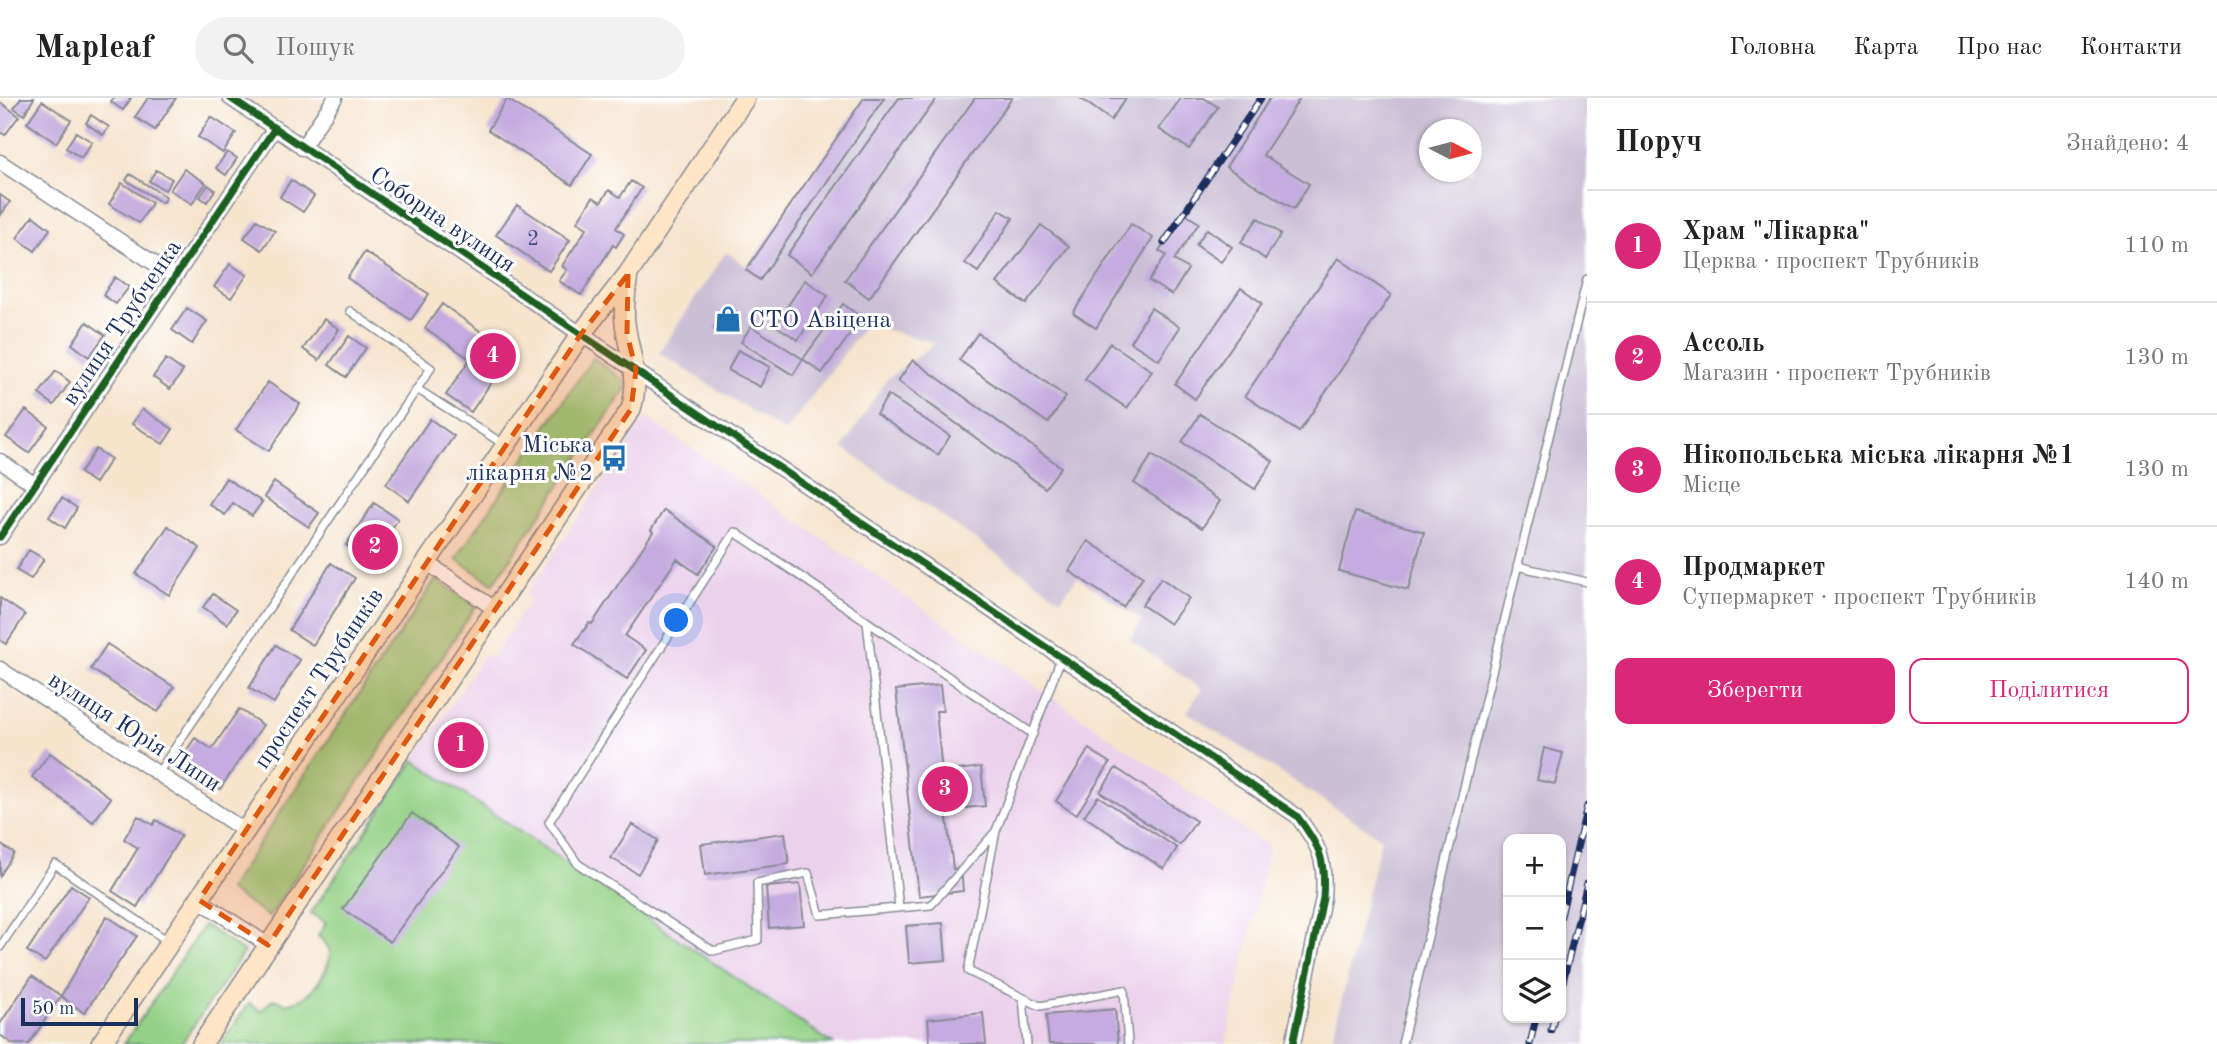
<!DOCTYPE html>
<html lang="uk">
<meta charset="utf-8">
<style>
body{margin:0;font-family:"Old Standard TT",serif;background:#f2f2f2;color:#222}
.controls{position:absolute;right:21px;bottom:21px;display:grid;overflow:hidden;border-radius:14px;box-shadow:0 2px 5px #0004}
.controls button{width:63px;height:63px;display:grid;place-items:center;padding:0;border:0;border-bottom:2px solid #e0e0e0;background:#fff;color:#222;font:35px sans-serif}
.compass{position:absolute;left:1419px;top:21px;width:63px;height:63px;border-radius:50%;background:#fff;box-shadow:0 2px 5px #0004;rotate:96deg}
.scale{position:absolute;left:21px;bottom:18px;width:117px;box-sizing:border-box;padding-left:7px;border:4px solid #1b2f5e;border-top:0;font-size:19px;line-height:24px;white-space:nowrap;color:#1b2f5e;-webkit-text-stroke:5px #fff;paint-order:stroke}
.you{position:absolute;left:677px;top:523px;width:24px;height:24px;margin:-18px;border:5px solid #fff;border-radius:50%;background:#1a73e8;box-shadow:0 0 0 10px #1a73e833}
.badge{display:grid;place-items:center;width:46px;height:46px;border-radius:50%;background:#db2777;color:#fff;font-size:23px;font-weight:700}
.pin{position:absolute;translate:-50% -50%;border:4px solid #fff;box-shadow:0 2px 7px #0006}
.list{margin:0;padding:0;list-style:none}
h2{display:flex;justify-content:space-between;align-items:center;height:91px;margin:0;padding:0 28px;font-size:30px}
h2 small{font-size:23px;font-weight:400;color:#767676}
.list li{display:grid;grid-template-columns:46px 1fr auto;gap:21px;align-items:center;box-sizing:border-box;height:112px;padding:0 28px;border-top:2px solid #e0e0e0}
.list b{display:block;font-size:26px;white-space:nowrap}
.list p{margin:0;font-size:23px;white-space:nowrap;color:#767676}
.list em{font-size:23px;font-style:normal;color:#767676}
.actions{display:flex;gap:14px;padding:21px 28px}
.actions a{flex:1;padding:16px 0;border:2px solid #db2777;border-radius:14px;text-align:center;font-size:24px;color:#db2777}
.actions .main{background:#db2777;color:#fff}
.icon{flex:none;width:38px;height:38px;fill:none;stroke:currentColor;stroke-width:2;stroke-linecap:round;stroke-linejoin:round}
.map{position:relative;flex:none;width:1587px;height:946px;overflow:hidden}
header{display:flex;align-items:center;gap:42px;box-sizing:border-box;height:98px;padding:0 35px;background:#fff;border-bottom:2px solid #e0e0e0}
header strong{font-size:33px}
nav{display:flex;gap:38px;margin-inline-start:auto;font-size:24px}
.search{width:490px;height:63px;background:#f2f2f2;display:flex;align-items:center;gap:18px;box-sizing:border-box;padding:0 24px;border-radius:38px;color:#767676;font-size:26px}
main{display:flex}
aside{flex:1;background:#fff}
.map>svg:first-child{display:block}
</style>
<header>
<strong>Mapleaf</strong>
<div class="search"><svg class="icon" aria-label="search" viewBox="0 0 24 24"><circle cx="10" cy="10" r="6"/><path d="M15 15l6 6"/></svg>Пошук</div>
<nav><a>Головна</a><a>Карта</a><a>Про нас</a><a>Контакти</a></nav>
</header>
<main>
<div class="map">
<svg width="1587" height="946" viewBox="0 0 1587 946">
<rect width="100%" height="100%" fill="#fff"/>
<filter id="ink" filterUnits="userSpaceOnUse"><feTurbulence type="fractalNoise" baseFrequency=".0143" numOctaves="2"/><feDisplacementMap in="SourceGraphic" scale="14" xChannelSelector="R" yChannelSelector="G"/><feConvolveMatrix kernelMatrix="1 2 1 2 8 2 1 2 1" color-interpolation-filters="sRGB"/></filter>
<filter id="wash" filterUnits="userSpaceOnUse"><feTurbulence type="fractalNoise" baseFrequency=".00686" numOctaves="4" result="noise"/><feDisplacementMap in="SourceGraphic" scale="28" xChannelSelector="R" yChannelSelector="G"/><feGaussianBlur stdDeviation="1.57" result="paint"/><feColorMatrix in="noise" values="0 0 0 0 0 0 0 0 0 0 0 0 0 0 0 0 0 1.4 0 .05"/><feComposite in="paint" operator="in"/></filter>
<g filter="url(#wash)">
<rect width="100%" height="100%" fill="#f6e4cd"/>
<!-- built -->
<path fill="#ebd1eb" d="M646,319l623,430 -43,197h-393l-419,-284 71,-106 7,4 38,-58 -5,-4z"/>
<!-- industrial -->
<path fill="#cbbfd5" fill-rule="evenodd" d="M865,0h722v946h-256l50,-206 -194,-126 15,-23 -72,-49 12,-20 -65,-43 -16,22 -218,-151 43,-68 49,-37 -69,-19 -81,108 -126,-79 67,-101 23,16zM1430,32h42v42h-42zM1508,741h53v179h-53z"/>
<!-- green -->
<path fill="#94d186" stroke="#588072" stroke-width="2" d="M593,260l36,26 -136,200 -37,-25z
M436,481l40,27 -207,311 -41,-27z
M414,662l419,284h-612l28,-41 12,8 12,-12 14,5c5,-2 11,-3 16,-6 12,-7 31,-35 26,-49 -2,-5 -7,-9 -11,-13l8,-13 -15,-10z
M204,827l40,27 -63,92h-57z"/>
<g id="blocks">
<!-- building -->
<path fill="#c5abdf" d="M21,0h13l-10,17 -10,-7z
M113,0h18l-8,12 -12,-8z
M148,0h28l-21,32 -20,-13z
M864,0h20l-124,182 -14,-10z
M899,0h38l-125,175 -25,-18z
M975,0h37l-143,200 -24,-18z
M1080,0h46l-15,22z
M1181,0h23l14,9 -29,42 -30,-20z
M1270,0h30l-37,57 46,29 -15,25 -68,-42z
M507,1l85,55 -20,31 -84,-55z
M42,3l29,19 -15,23 -29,-20z
M0,4l19,14 -14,19 -5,-3z
M91,17l18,12 -6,8 -17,-12z
M211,19l25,16 -13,20 -25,-16z
M76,34l16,10 -11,16 -15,-10z
M227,54l10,6 -11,17 -10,-7z
M184,71l22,14 -14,21 -22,-14z
M156,72l16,9 -7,11 -16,-9z
M130,76l36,23 -4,6 -36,-23z
M291,82l23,16 -11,16 -23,-15z
M631,83l11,7 -26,40 8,6 -8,13 -3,-2 -32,50 -22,-14 8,-11 -5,-4 25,-38 -10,-6 16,-25 8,5 8,-12 11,7z
M122,85l30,20 -13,20 -30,-19z
M208,87l7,5 -8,12 -7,-5z
M0,97l10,7 -10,14z
M517,107l53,35 -21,31 -53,-36z
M1000,112l13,8 -35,54 -13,-9z
M1185,116l14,9 -25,37 14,9 -16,26 -23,-14 17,-26 -7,-4z
M33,118l17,13 -15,22 -18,-13z
M1258,120l23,16 -16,25 -24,-17z
M257,122l18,11 -13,19 -18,-12z
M1131,126l22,14 -57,90 -23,-15z
M1041,127l28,21 -43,58 -29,-21z
M1207,131l25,18 -11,15 -25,-17z
M365,154l64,42 -18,26 -64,-42z
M1338,160l53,37 -92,137 -54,-36z
M230,166l17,11 -16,23 -17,-11z
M115,179l14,10 -13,17 -13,-9z
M805,182l23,16 -30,44 -23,-15z
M1241,190l21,15 -67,96 -20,-15z
M442,206l69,49 -40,59 -25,-17 24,-36 -45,-31z
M843,206l19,14 -40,55 -19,-14z
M727,208l13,8 -13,21 -13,-7z
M187,210l20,13 -15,23 -20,-14z
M1151,210l29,19 -21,33 -29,-18z
M324,221l15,10 -20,31 -16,-11z
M87,224l18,13 -16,22 -17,-13z
M751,228l52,33 -10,16 -52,-33z
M978,235l88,64 -18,26 -89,-63z
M349,238l17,12 -20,29 -17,-12z
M1110,245l42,28 -25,37 -42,-28z
M738,252l32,17 -10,20 -32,-17z
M166,261l17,12 -13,18 -17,-12z
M913,262l148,107 -16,21 -147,-107z
M56,273l14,11 -16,23 -15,-11z
M268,284l32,22 -31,47 -33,-21z
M888,297l62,41 -12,19 -62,-41z
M142,311l31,20 -10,15 -31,-20z
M26,312l22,16 -19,27 -23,-16z
M1200,316l73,47 -18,28 -73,-47z
M430,321l24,17 -45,65 -23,-17z
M96,351l15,10 -16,24 -15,-10z
M1152,357l68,46 -18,27 -68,-45z
M226,380l36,24 -10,14 -19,-13 -8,12 -16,-11z
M274,384l45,31 -10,14 -45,-30z
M62,400l15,10 -12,20 -16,-11z
M374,405l24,16 -28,42 -24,-16z
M664,412l53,36 -19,28 -21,-15 -52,77 21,14 -19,29 -53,-35 15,-21 3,1 61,-92 -2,-2z
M1355,414l69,20 -16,58 -69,-19z
M168,428l32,22 -31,47 -33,-21z
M1088,443l55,36 -20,30 -54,-36z
M29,452l15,9 -13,20 -15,-9z
M331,465l24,15 -42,67 -24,-15z
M1161,480l28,20 -19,26 -28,-19z
M213,496l23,16 -9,14 -24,-17z
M0,500l25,17 -19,29 -6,-4z
M107,546l67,43 -16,25 -67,-43z
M276,547l24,15 -26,43 -25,-15z
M940,587l3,26h-7l6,61 39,-5 4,39 -39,4 7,59 8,-1 2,23 -44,5 -23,-206z
M239,611l24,16 -43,64 -41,-28 16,-23 17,11z
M1544,650l19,5 -8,31 -18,-4z
M1089,651l21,14 -34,52 -20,-14z
M50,655l61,45 -18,24 -61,-45z
M1116,670l80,53 -16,24 -80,-53z
M1098,698l79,52 -13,21 -80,-53z
M412,715l47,34 -69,95 -47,-33z
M138,718l15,9 3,-5 25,16 -44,71 -25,-16 26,-43 -14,-9z
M632,726l26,16 -20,34 -27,-16z
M785,735l4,31 -84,11 -4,-31z
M0,746l14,9 -14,23z
M800,786l4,41 -35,3 -3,-41z
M71,787l18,12 -44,65 -18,-11z
M107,818l30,20 -53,77 -23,-17z
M943,825l3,37 -37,3 -3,-37z
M32,878l29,20 -32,48h-16l-13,-9v-11z
M1115,911l3,35h-69l-3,-29z
M983,915l3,31h-56l-2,-25z"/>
</g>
</g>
<g filter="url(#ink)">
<use href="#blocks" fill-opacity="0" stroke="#888a96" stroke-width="2"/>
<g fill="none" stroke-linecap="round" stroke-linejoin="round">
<!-- lane casing -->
<g stroke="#888a96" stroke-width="10">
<path id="lane" d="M417,291l88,56
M1517,468l70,16
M867,524l32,286
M1061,560l-65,173 -28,140 72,35 84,-16 4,54
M158,675l273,-405 -81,-57
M996,733l-65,74 -111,10 -12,-42 -51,10 1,57 -45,11 -135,-87 -29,-42 186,-290 298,202
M0,849l55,-83 114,78
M1023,900l4,46
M1402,946l185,-765"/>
</g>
<!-- street casing -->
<g stroke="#888a96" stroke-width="17">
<path id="street" d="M230,0l1067,718c23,31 29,43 26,82l-30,146
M302,50l33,-50
M0,64l175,115
M0,363l35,24
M0,439l275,-409
M426,464l69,47
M0,571l245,162
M199,802l69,45"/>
</g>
<!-- secondary casing -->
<g stroke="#888a96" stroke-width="22">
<path id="secondary" d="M101,946l480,-710 47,-60 117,-176
M202,946l429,-635c10,-33 -2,-54 -6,-86 -2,-15 1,-33 3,-49"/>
</g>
<!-- lane -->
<use href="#lane" stroke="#fff" stroke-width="7"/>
<!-- street -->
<use href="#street" stroke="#fff" stroke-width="14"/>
<!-- secondary -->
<use href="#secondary" stroke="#fde5c5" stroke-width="19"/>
<!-- rail casing -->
<g stroke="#1b2f5e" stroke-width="7">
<path id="rail" d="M1164,145l97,-145
M1561,818l26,-110
M1561,892l26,-107
M1551,932l3,-12
M1530,946l6,-26"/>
</g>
<!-- rail -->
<use href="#rail" stroke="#fff" stroke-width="4.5" stroke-dasharray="13" stroke-linecap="butt"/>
<!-- cycleway casing -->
<g stroke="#fff" stroke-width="11">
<path id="cycleway" d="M230,0l1067,718c23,31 29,43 26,82l-30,146
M0,439l275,-409"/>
</g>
<!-- cycleway -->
<use href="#cycleway" stroke="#1b5e20" stroke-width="7"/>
</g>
</g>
<!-- marked area -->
<path fill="#de5710" fill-opacity="0.2" stroke="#de5710" stroke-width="5" stroke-dasharray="14 9" stroke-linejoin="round" d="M628,176l-1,60 9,36 -5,39 -363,536 -69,-45 382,-566z"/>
<!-- icons -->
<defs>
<g id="shop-bare" transform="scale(2.1)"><path d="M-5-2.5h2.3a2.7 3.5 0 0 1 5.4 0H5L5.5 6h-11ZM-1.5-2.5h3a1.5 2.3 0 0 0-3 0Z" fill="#1f6fb2" stroke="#fff" stroke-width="2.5" paint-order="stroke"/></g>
<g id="bus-bare" transform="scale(2.1)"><path d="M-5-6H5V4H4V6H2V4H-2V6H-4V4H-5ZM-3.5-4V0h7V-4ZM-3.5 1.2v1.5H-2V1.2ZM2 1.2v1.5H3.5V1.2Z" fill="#1f6fb2" stroke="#fff" stroke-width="2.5" paint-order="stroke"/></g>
</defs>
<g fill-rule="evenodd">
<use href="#shop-bare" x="728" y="221"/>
<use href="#bus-bare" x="614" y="360"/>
</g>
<g text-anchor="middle" stroke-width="6" stroke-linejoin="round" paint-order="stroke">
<!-- number labels -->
<g font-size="21" fill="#464e7e">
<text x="533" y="147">2</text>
</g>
<!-- street labels -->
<g font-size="24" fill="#1b2f5e" stroke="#fff">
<text transform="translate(443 121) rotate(34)" y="8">Соборна вулиця</text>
<text transform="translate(121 224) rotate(-56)" y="8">вулиця Трубченка</text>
<text transform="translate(318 580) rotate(-56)" y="8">проспект Трубників</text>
<text transform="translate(135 633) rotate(33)" y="8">вулиця Юрія Липи</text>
</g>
<!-- poi labels -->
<g font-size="24" fill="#1b2f5e" stroke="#fff" text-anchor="start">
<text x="749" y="229">СТО Авіцена</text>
<text x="593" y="354" text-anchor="end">Міська<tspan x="593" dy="28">лікарня №2</tspan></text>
</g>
</g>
</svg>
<div class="controls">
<button>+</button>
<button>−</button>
<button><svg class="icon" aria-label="layers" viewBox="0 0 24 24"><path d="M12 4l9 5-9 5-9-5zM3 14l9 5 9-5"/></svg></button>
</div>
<svg class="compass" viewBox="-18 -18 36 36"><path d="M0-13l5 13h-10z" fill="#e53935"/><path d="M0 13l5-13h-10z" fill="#767676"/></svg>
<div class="scale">50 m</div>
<div class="you"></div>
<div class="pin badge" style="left:461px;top:647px">1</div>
<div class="pin badge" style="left:375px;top:449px">2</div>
<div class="pin badge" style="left:945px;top:691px">3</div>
<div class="pin badge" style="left:493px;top:258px">4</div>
</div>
<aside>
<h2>Поруч<small>Знайдено: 4</small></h2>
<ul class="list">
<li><span class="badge">1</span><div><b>Храм &quot;Лікарка&quot;</b><p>Церква · проспект Трубників</p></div><em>110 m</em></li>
<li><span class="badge">2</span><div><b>Ассоль</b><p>Магазин · проспект Трубників</p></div><em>130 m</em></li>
<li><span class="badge">3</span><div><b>Нікопольська міська лікарня №1</b><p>Місце</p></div><em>130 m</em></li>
<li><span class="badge">4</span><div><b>Продмаркет</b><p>Супермаркет · проспект Трубників</p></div><em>140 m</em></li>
</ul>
<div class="actions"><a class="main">Зберегти</a><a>Поділитися</a></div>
</aside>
</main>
